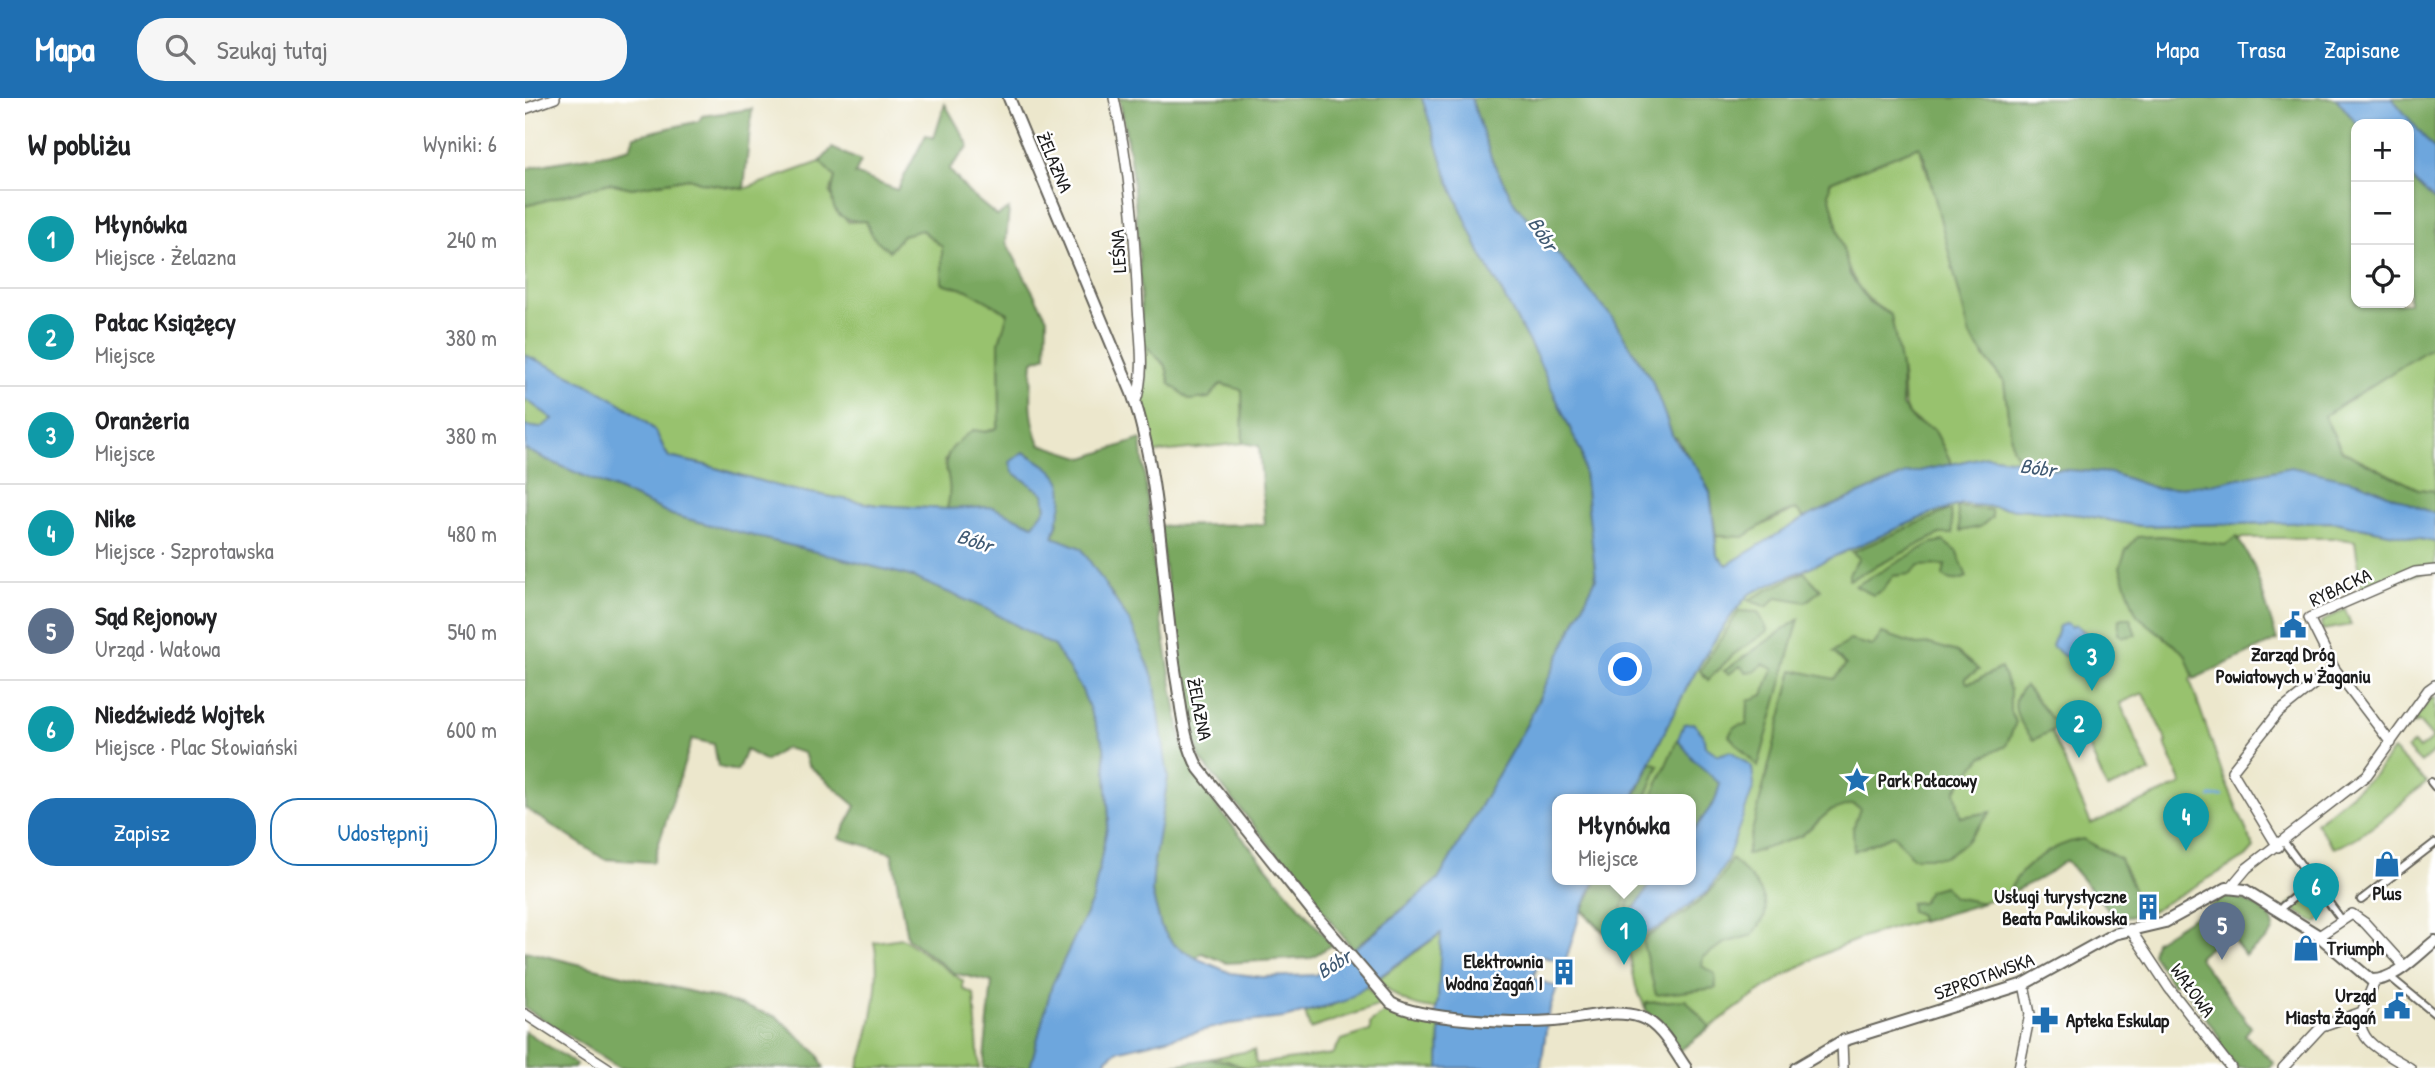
<!DOCTYPE html>
<html lang="pl">
<meta charset="utf-8">
<style>
body{margin:0;font-family:"Patrick Hand",sans-serif;background:#f6f6f6;color:#202124}
.controls{position:absolute;right:21px;top:21px;display:grid;overflow:hidden;border-radius:14px;box-shadow:0 2px 5px #0004}
.controls button{width:63px;height:63px;display:grid;place-items:center;padding:0;border:0;border-bottom:2px solid #e0e0e0;background:#fff;color:#202124;font:35px sans-serif}
.you{position:absolute;left:1101px;top:572px;width:24px;height:24px;margin:-18px;border:5px solid #fff;border-radius:50%;background:#1a73e8;box-shadow:0 0 0 10px #1a73e833}
.badge{display:grid;place-items:center;width:46px;height:46px;border-radius:50%;background:#1f6fb2;color:#fff;font-size:23px;font-weight:700}
.pin{position:absolute;translate:-50% -58px;filter:drop-shadow(0 2px 4px #0008)}
.pin::after{content:'';position:absolute;top:37px;width:24px;height:21px;background:inherit;clip-path:polygon(0 0,100% 0,50% 100%)}
.popup{position:absolute;left:1027px;top:696px;width:144px;height:91px;box-sizing:border-box;display:grid;place-content:center;border-radius:14px;background:#fff;filter:drop-shadow(0 2px 5px #0005);font-size:23px;white-space:nowrap;color:#757577}
.popup b{font-size:26px;color:#202124}
.popup::after{content:'';position:absolute;left:50%;top:100%;margin-left:-14px;border:14px solid transparent;border-top-color:#fff}
.list{margin:0;padding:0;list-style:none}
h2{display:flex;justify-content:space-between;align-items:center;height:91px;margin:0;padding:0 28px;font-size:30px}
h2 small{font-size:23px;font-weight:400;color:#757577}
.list li{display:grid;grid-template-columns:46px 1fr auto;gap:21px;align-items:center;box-sizing:border-box;height:98px;padding:0 28px;border-top:2px solid #e0e0e0}
.list b{display:block;font-size:26px;white-space:nowrap}
.list p{margin:0;font-size:23px;white-space:nowrap;color:#757577}
.list em{font-size:23px;font-style:normal;color:#757577}
.actions{display:flex;gap:14px;padding:21px 28px}
.actions a{flex:1;padding:16px 0;border:2px solid #1f6fb2;border-radius:28px;text-align:center;font-size:24px;color:#1f6fb2}
.actions .main{background:#1f6fb2;color:#fff}
.icon{flex:none;width:38px;height:38px;fill:none;stroke:currentColor;stroke-width:2;stroke-linecap:round;stroke-linejoin:round}
.map{position:relative;flex:none;width:1910px;height:970px;overflow:hidden}
header{display:flex;align-items:center;gap:42px;box-sizing:border-box;height:98px;padding:0 35px;background:#1f6fb2;color:#fff}
header strong{font-size:33px}
nav{display:flex;gap:38px;margin-inline-start:auto;font-size:24px}
.search{width:490px;height:63px;background:#f6f6f6;display:flex;align-items:center;gap:18px;box-sizing:border-box;padding:0 24px;border-radius:28px;color:#757577;font-size:26px}
main{display:flex}
aside{flex:1;background:#fff}
.map>svg:first-child{display:block}
</style>
<header>
<strong>Mapa</strong>
<div class="search"><svg class="icon" aria-label="search" viewBox="0 0 24 24"><circle cx="10" cy="10" r="6"/><path d="M15 15l6 6"/></svg>Szukaj tutaj</div>
<nav><a>Mapa</a><a>Trasa</a><a>Zapisane</a></nav>
</header>
<main>
<aside>
<h2>W pobliżu<small>Wyniki: 6</small></h2>
<ul class="list">
<li><span class="badge" style="background:#0f9aa8">1</span><div><b>Młynówka</b><p>Miejsce · Żelazna</p></div><em>240 m</em></li>
<li><span class="badge" style="background:#0f9aa8">2</span><div><b>Pałac Książęcy</b><p>Miejsce</p></div><em>380 m</em></li>
<li><span class="badge" style="background:#0f9aa8">3</span><div><b>Oranżeria</b><p>Miejsce</p></div><em>380 m</em></li>
<li><span class="badge" style="background:#0f9aa8">4</span><div><b>Nike</b><p>Miejsce · Szprotawska</p></div><em>480 m</em></li>
<li><span class="badge" style="background:#5c6f8a">5</span><div><b>Sąd Rejonowy</b><p>Urząd · Wałowa</p></div><em>540 m</em></li>
<li><span class="badge" style="background:#0f9aa8">6</span><div><b>Niedźwiedź Wojtek</b><p>Miejsce · Plac Słowiański</p></div><em>600 m</em></li>
</ul>
<div class="actions"><a class="main">Zapisz</a><a>Udostępnij</a></div>
</aside>
<div class="map">
<svg width="1910" height="970" viewBox="0 0 1910 970">
<rect width="100%" height="100%" fill="#fff"/>
<filter id="ink" filterUnits="userSpaceOnUse"><feTurbulence type="fractalNoise" baseFrequency=".0143" numOctaves="2"/><feDisplacementMap in="SourceGraphic" scale="14" xChannelSelector="R" yChannelSelector="G"/><feConvolveMatrix kernelMatrix="1 2 1 2 8 2 1 2 1" color-interpolation-filters="sRGB"/></filter>
<filter id="wash" filterUnits="userSpaceOnUse"><feTurbulence type="fractalNoise" baseFrequency=".00686" numOctaves="4" result="noise"/><feDisplacementMap in="SourceGraphic" scale="28" xChannelSelector="R" yChannelSelector="G"/><feGaussianBlur stdDeviation="1.57" result="paint"/><feColorMatrix in="noise" values="0 0 0 0 0 0 0 0 0 0 0 0 0 0 0 0 0 1.4 0 .05"/><feComposite in="paint" operator="in"/></filter>
<g filter="url(#wash)">
<rect width="100%" height="100%" fill="#ece7cc"/>
<!-- green -->
<path fill="#98c26e" stroke="#5a6f45" stroke-width="2" fill-rule="evenodd" d="M1394,48l65,211 20,25 8,65 7,13 -32,-4 -35,8 -18,-35c-43,-15 -25,-31 -34,-66 -5,-18 -12,-35 -17,-53 -39,-22 -44,-76 -54,-116l1,-12z
M295,64l15,15 -5,16 18,29 18,-1 7,16 48,-7 22,17 -1,36 25,7 41,23 -9,30 1,72 -3,13 -11,4 -13,-2 -29,31 8,29 -5,19 -70,-4 -89,-16 -82,-24 -37,-8c-7,-9 -8,-19 -16,-28 -29,-30 -89,-56 -128,-74v-149l84,-23 23,5 57,-10 14,5 41,6z
M617,244l24,24 4,18h51l21,6 1,53 -90,10 -11,-52 4,-20z
M1910,247v146l-17,-2 -76,-38 -18,-35z
M0,301h3l26,20 -14,9 -15,-2z
M1437,406l120,11 58,11 194,-4 101,20v27l-73,22 -7,-50 -22,-3h-96l17,28 -64,114 34,98 30,70 -8,9 -98,56 -32,6 -50,-59c-64,49 -144,54 -217,83 -62,24 -118,69 -170,108l-33,-41 -10,-23 -9,-44 -11,1 -35,-33 15,-32h95v-80h-58c30,-65 69,-152 116,-205l181,-80zM1618,595l24,49 -2,2 17,40 -91,40 -40,-93 27,-11 29,69 43,-17 -30,-69z
M1272,411l7,9 -77,47 -10,-10 -1,-19c30,2 53,-16 81,-27z
M1820,511l6,16 -29,5 -1,-8z
M1906,600h4v53l-14,12 -14,-14 7,-6 5,6 14,-11 -14,-16 -8,3z
M1868,652l33,32c-24,21 -62,57 -92,66l-18,-25 59,-49z
M1786,790l17,23 -11,12 -30,-17z
M917,835l-4,69 -3,7c-26,-2 -41,-12 -57,-30z
M377,840l61,43v8l11,5 5,74h-121c13,-35 24,-89 16,-126z
M841,889l15,14 -1,4 -70,24 -5,-16 24,-6z
M864,911l14,8 37,8 -1,43h-194l-18,-7 -19,-2 46,-9 2,14 77,-10 8,-14 29,-9v-8z"/>
<!-- forest -->
<path fill="#7aa861" stroke="#4b623e" stroke-width="2" d="M594,0h303l28,86 30,68 57,105 45,97 14,124 -69,146 -89,156 -85,69 -152,-189 -18,-58 -24,-176 106,-2 -6,-78 -16,-3 -1,-53 -21,-6 -12,14 -19,2 -20,-16 -4,-18 -24,-24c-2,-82 -5,-163 -23,-244z
M946,0h865l21,26 -1,179h53v-127l26,25v144l-111,71 18,35 76,38 17,2v23l-76,-32 -148,2 -53,5 -47,-16 -58,-4 -34,-9 -7,-13 -8,-65 -34,-46 -45,-177 -6,-13 -89,36 -1,12 21,81 19,27 22,13 10,52 1,39 13,16 19,7 18,35 -46,10 -102,44 -8,-9 -23,9 -29,19 -28,-1 -6,-44 -33,-54 -4,-1 -21,-56 -41,-65 -96,-112 -23,-44z
M1867,0h43v52l-5,-4z
M420,6l24,42 -20,23 19,23 29,24 12,-7 -3,33 41,76 -1,38 -13,5c-2,30 -5,54 7,83l44,14 57,-19 16,158 26,152 33,57 116,139 -22,13 -83,5 -25,-10 -6,5 -23,-14 -12,-17 -9,-34 2,-32 14,-84 -37,-153 -50,-76 -28,-11 5,-15 -26,-66 -9,-4 -10,20 31,22 2,14 -13,18 -41,-19 -45,2c11,-43 -21,-46 26,-79l13,2 11,-4 3,-13 -1,-72 9,-30 -41,-23 -25,-7v-36l-20,-17 -19,5 -14,16 -16,-14 -7,-16c-32,1 -39,-15 -31,-44l-15,-15 12,-14 29,13 -6,13 42,16 29,-55 8,3z
M227,11l-8,80 -41,-6 -14,-5 -57,10 -23,-5 -84,23v-37c34,-10 70,-10 105,-21l4,-12 65,-15 3,-5z
M0,351c48,25 99,41 147,66l238,61 77,33 67,37 28,44 22,56 5,72 -16,81 -41,86 -22,83h-47l9,-86 -38,-9 -47,-35 -15,-85 -53,-15 17,-32 -48,-41 -4,-12 -19,-5 -19,13 -20,-11 -9,21 -19,-4 -4,-23 -22,-5 -39,123 -49,-3 -79,-51z
M1432,409l34,3 1,7 -12,10 -20,4z
M1422,413h4l2,23h-13l-91,46v-6l10,-16 -7,-6z
M1637,438l63,9 12,-8 17,29 23,74 -83,39 -9,-25 -47,-38 -3,-5 -15,-44 6,-17 11,-13z
M1418,443l14,11 10,25c-9,4 -15,5 -24,-1l2,-11 -26,1 -9,8 -17,2 -11,15 -9,4 -18,-9 77,-43z
M1279,474l17,18 -15,12 -29,-5 -10,10 -19,-7z
M1214,513l19,1 10,19 -34,23 -26,26 -8,-9z
M1598,520h7l6,17 -12,2 -6,-3 1,-14z
M1274,521l-41,148 -29,-31c4,-9 8,-12 18,-11l1,-24 15,-6 10,-26 -10,-5 -8,7 -9,1 -6,-6 -11,8 -5,-3z
M1357,535l35,12 13,-1 27,8 22,18 -14,8 2,5c12,-2 22,-10 34,-15l9,22v21l6,11 -10,24 -24,11 -27,34 6,26 30,-5 -25,30 -21,15h-33l-18,-22 -40,16 -1,-22 7,-21 -8,-4 -22,7 -29,25 -55,19 47,-185 41,9 12,-14 -13,-13 17,-12 23,6z
M1500,588l26,32 9,3v6l-27,13c-13,-17 -28,-37 -8,-54z
M1152,642l43,44 -5,17 -24,33v-35h-40z
M1126,664l8,3 -14,34h-11z
M1558,741l37,20 24,55 -28,5 -50,-59 -21,16 -37,18c10,-28 45,-50 75,-55z
M1206,761c15,13 39,34 34,56 -2,7 -9,14 -12,20l-28,8 -22,14 -1,9 13,8 1,14 -60,7 -14,-55c36,-23 73,-41 89,-81z
M1072,781h32l-8,38 -9,22 -29,-29z
M1109,781h20l-30,45z
M1419,788l9,11 31,6 -64,19 -1,-8 -8,-3 -1,-8 12,-1 7,-12z
M1701,798c14,-1 57,20 46,37 -5,8 -19,16 -27,22l-17,-22 -30,24 53,70 -6,8 29,28 -4,5h-32l-21,-24 3,-6 -41,-58 -6,5 -21,-31 3,-13z
M0,853l196,48 56,18 41,37 6,14h-205l-94,-60z
M1161,902l24,27 -31,24 -33,-41v-7z
M0,933l51,33 -2,4h-49z
M683,961l19,2 18,7h-87z"/>
<!-- water -->
<path fill="#6da6dd" stroke="#44617c" stroke-width="2" d="M897,0h49l21,62 23,44 96,112 41,65 21,56 24,31 13,24 7,63 10,10 77,-47 102,-44 81,-18 51,7 15,6 58,4 47,16 53,-5 80,-17 68,15 76,32v28l-101,-20 -194,4 -58,-11 -120,-11 -32,10 -181,80c-47,53 -86,140 -116,205h-76v80h39l-15,32 -16,52 -24,-7 -8,22 24,9 -9,28 -7,53h-102l1,-42 -7,-1 5,-24 3,-68 -96,68 -61,17 -55,6 -112,27 -10,8 -4,9h-73l22,-83 41,-86 16,-81 -5,-72 -22,-56 -28,-44 -67,-37 -77,-33 -238,-61c-48,-25 -99,-41 -147,-66v-23l15,2 13,-9 -28,-20v-44c39,17 99,44 128,74 8,9 9,19 16,28l36,8 83,24 89,16 70,4 45,-2 41,18 13,-17 -2,-14 -31,-22 -3,-10 13,-10c48,25 45,35 30,85l28,11 50,76 23,55 14,98 -14,84 -2,32 9,34 12,17 23,14 35,15 31,4 53,-2 51,-35 72,-60 89,-156 69,-146 -14,-124 -45,-97 -57,-105 -30,-68z
M1811,0h56l43,52v51l-26,-25v-52h-52z
M1542,525l4,4 5,-2 10,8 -2,13 -7,12 -13,-2 -12,-10 7,-20z
M1168,625l10,11 2,12 13,9 13,-4 21,16 2,19 -28,77 -18,28 -45,34 -28,14 -8,-5 -3,-10 30,-45h37v-45l24,-33 5,-17 -27,-25 -15,-20 6,-15z"/>
<g fill="none" stroke-linecap="round" stroke-linejoin="round">
<!-- stream -->
<path stroke="#6da6dd" stroke-width="2.5" d="M1685,699l12,-1"/>
</g>
</g>
<g filter="url(#ink)">
<g fill="none" stroke-linecap="round" stroke-linejoin="round">
<!-- pedestrian casing -->
<g stroke="#65635a" stroke-width="10">
<path id="pedestrian" d="M1906,684l4,5
M1759,744l57,77
M1836,802l74,-57
M1758,808l30,-24
M1864,878l46,38"/>
</g>
<!-- minor casing -->
<g stroke="#65635a" stroke-width="12">
<path id="minor" d="M589,0c16,70 21,138 24,209 2,32 8,66 -3,97
M0,11l30,-11
M1866,645l-57,-75 -25,-50 106,-46 20,-2
M1753,749l-46,-76 46,-58 56,-45
M1706,789l16,-19 120,-93 61,-85 7,-5
M1605,831l39,59 62,80
M1794,838l33,-22 13,9 39,43
M1837,914c-9,31 27,42 48,56
M0,916l83,54
M1317,943l1,27
M1494,970l11,-54 -6,-30
M1758,970l39,-42 40,-14 13,-32"/>
</g>
<!-- tertiary casing -->
<g stroke="#65635a" stroke-width="14">
<path id="tertiary" d="M484,0l123,295c30,87 29,196 45,289 5,30 7,61 22,87l114,143 78,91c29,17 127,21 163,18 27,-2 59,-13 86,-4 21,7 34,34 46,51
M1271,970l46,-27 182,-57 90,-50 51,-12 62,-34 18,2 74,46 52,44c24,1 46,-25 64,-39"/>
</g>
<!-- pedestrian -->
<use href="#pedestrian" stroke="#fff" stroke-width="6"/>
<!-- minor -->
<use href="#minor" stroke="#fff" stroke-width="9"/>
<!-- tertiary -->
<use href="#tertiary" stroke="#fff" stroke-width="10"/>
</g>
</g>
<!-- icons -->
<defs>
<g id="civic-bare" transform="scale(2.1)"><path d="M-.6-6.5H3V-4.5H.6V-3L4-1V1h2V6H-6V1h2V-1L-.6-3ZM-1.2 2.5V6h2.4V2.5Z" fill="#1f6fb2" stroke="#fff" stroke-width="2.5" paint-order="stroke"/></g>
<g id="sight-bare" transform="scale(2.1)"><path d="M0-6L1.8-2.2L6-1.7L2.9 1.2L3.7 5.4L0 3.3L-3.7 5.4L-2.9 1.2L-6-1.7L-1.8-2.2Z" fill="#1f6fb2" stroke="#fff" stroke-width="2.5" paint-order="stroke"/></g>
<g id="shop-bare" transform="scale(2.1)"><path d="M-5-2.5h2.3a2.7 3.5 0 0 1 5.4 0H5L5.5 6h-11ZM-1.5-2.5h3a1.5 2.3 0 0 0-3 0Z" fill="#1f6fb2" stroke="#fff" stroke-width="2.5" paint-order="stroke"/></g>
<g id="building-bare" transform="scale(2.1)"><path d="M-4-6H4V6H1V3H-1V6H-4ZM-2.5-4.3h1.7v1.8h-1.7ZM.8-4.3h1.7v1.8H.8ZM-2.5-1h1.7V.8h-1.7ZM.8-1h1.7V.8H.8Z" fill="#1f6fb2" stroke="#fff" stroke-width="2.5" paint-order="stroke"/></g>
<g id="pharmacy-bare" transform="scale(2.1)"><path d="M-2-6h4v4h4v4h-4v4h-4v-4h-4v-4h4Z" fill="#1f6fb2" stroke="#fff" stroke-width="2.5" paint-order="stroke"/></g>
</defs>
<g fill-rule="evenodd">
<use href="#civic-bare" x="1768" y="527"/>
<use href="#sight-bare" x="1332" y="682"/>
<use href="#shop-bare" x="1862" y="766"/>
<use href="#building-bare" x="1623" y="809"/>
<use href="#shop-bare" x="1781" y="850"/>
<use href="#building-bare" x="1039" y="874"/>
<use href="#civic-bare" x="1872" y="908"/>
<use href="#pharmacy-bare" x="1520" y="922"/>
</g>
<g text-anchor="middle" stroke-width="5" stroke-linejoin="round" paint-order="stroke">
<!-- street labels -->
<g font-size="19" fill="#1c1c1c" stroke="#fff">
<text transform="translate(530 64) rotate(67)" y="7">ŻELAZNA</text>
<text transform="translate(593 153) rotate(-93)" y="7">LEŚNA</text>
<text transform="translate(1815 489) rotate(-25)" y="7">RYBACKA</text>
<text transform="translate(675 611) rotate(79)" y="7">ŻELAZNA</text>
<text transform="translate(1459 878) rotate(-20)" y="7">SZPROTAWSKA</text>
<text transform="translate(1668 892) rotate(54)" y="7">WAŁOWA</text>
</g>
<!-- poi labels -->
<g font-size="19" font-weight="bold" fill="#1c1c1c" stroke="#fff" text-anchor="start">
<text x="1768" y="563" text-anchor="middle">Zarząd Dróg<tspan x="1768" dy="22">Powiatowych w Żaganiu</tspan></text>
<text x="1353" y="689">Park Pałacowy</text>
<text x="1862" y="802" text-anchor="middle">Plus</text>
<text x="1602" y="805" text-anchor="end">Usługi turystyczne<tspan x="1602" dy="22">Beata Pawlikowska</tspan></text>
<text x="1802" y="857">Triumph</text>
<text x="1018" y="870" text-anchor="end">Elektrownia<tspan x="1018" dy="22">Wodna Żagań I</tspan></text>
<text x="1851" y="904" text-anchor="end">Urząd<tspan x="1851" dy="22">Miasta Żagań</tspan></text>
<text x="1541" y="929">Apteka Eskulap</text>
</g>
<!-- water labels -->
<g font-size="21" font-style="italic" fill="#405a73" stroke="#fff">
<text transform="translate(1018 136) rotate(57)" y="7">Bóbr</text>
<text transform="translate(1513 370) rotate(8)" y="7">Bóbr</text>
<text transform="translate(450 443) rotate(18)" y="7">Bóbr</text>
<text transform="translate(809 866) rotate(-32)" y="7">Bóbr</text>
</g>
</g>
</svg>
<div class="controls">
<button>+</button>
<button>−</button>
<button><svg class="icon" aria-label="locate" viewBox="0 0 24 24"><circle cx="12" cy="12" r="6"/><path d="M12 2v4M12 18v4M2 12h4M18 12h4"/></svg></button>
</div>
<div class="you"></div>
<div class="pin badge" style="left:1099px;top:867px;background:#0f9aa8">1</div>
<div class="popup"><b>Młynówka</b>Miejsce</div>
<div class="pin badge" style="left:1554px;top:660px;background:#0f9aa8">2</div>
<div class="pin badge" style="left:1567px;top:593px;background:#0f9aa8">3</div>
<div class="pin badge" style="left:1661px;top:753px;background:#0f9aa8">4</div>
<div class="pin badge" style="left:1697px;top:862px;background:#5c6f8a">5</div>
<div class="pin badge" style="left:1791px;top:823px;background:#0f9aa8">6</div>
</div>
</main>
